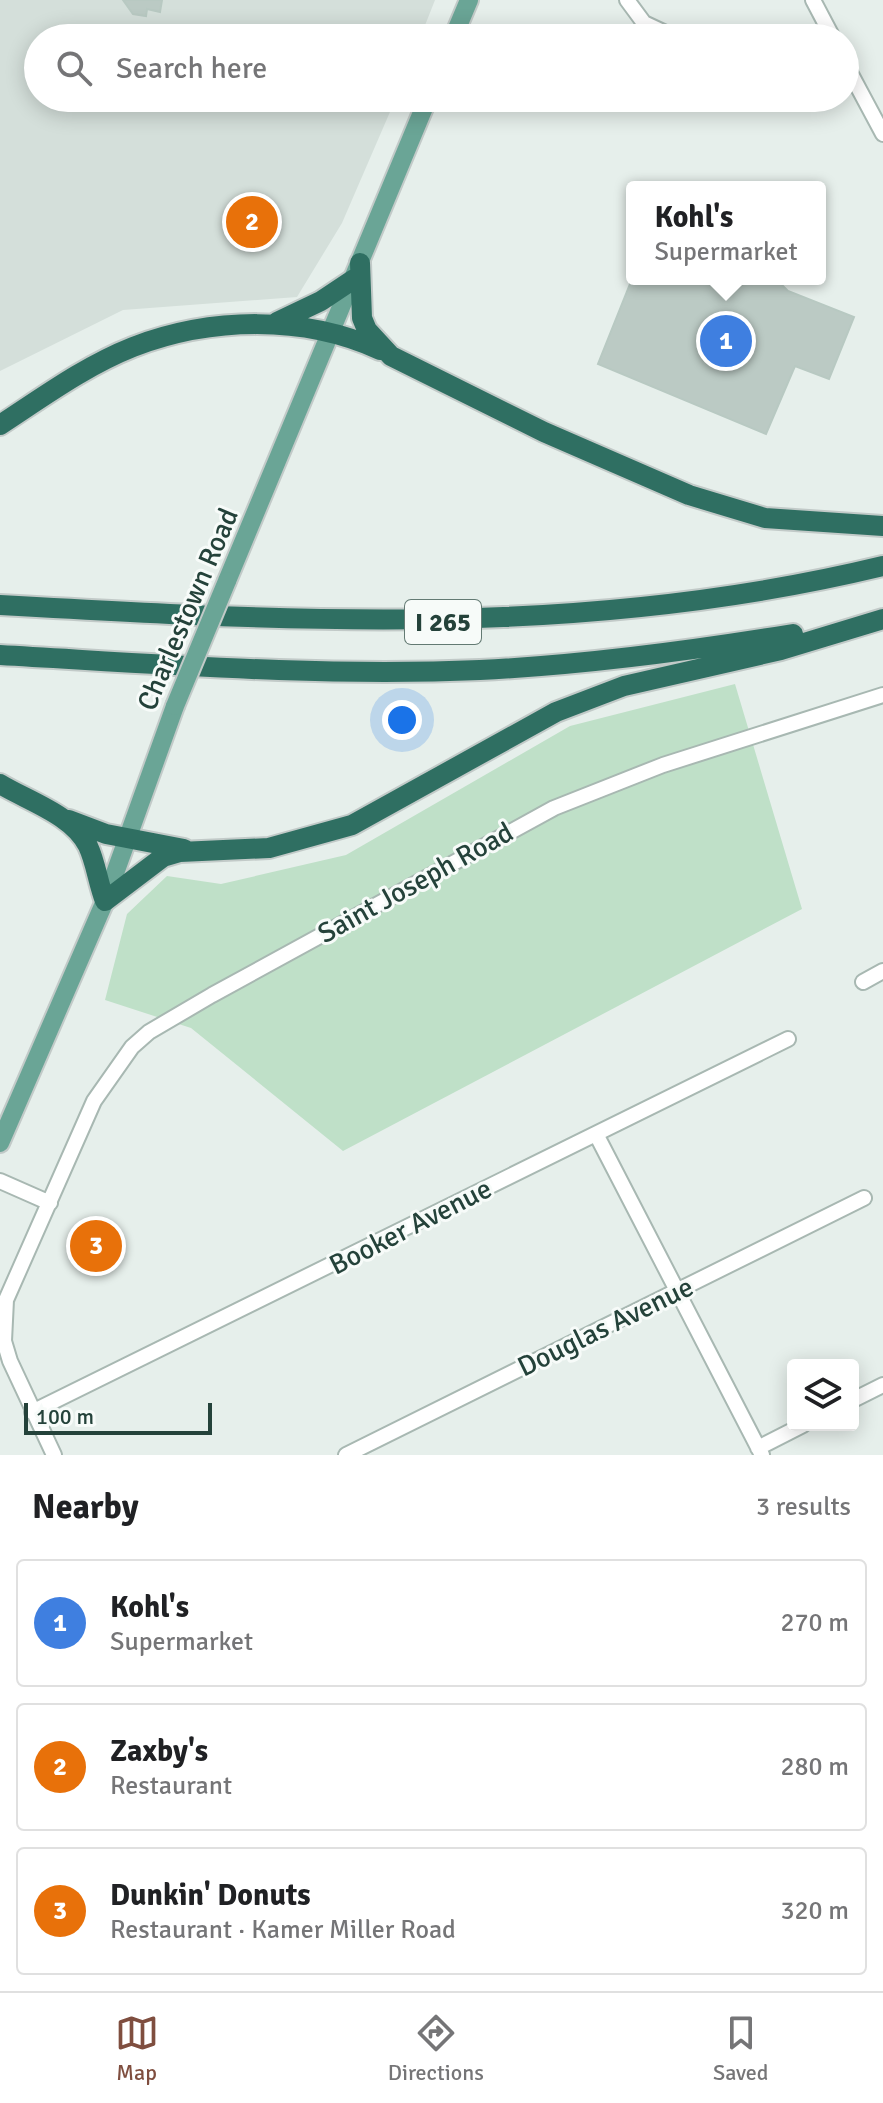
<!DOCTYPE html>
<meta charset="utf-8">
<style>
body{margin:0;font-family:Signika,sans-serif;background:#f6f6f6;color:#202124}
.controls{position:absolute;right:24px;bottom:24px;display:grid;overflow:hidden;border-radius:8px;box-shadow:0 4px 20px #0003}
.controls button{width:72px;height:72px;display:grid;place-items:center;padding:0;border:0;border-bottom:2px solid #e0e0e0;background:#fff;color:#202124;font:40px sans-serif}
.scale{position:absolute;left:24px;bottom:20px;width:188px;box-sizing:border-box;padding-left:8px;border:4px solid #24423a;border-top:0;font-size:22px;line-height:28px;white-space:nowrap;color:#24423a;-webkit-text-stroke:6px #f7fbf9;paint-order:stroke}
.you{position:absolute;left:402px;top:720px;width:28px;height:28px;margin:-20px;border:6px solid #fff;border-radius:50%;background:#1a73e8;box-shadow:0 0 0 12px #1a73e833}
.badge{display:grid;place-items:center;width:52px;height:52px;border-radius:50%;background:#7f4e3f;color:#fff;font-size:26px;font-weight:700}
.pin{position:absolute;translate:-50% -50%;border:4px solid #fff;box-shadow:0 2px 8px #0006}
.popup{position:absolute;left:626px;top:181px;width:200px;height:104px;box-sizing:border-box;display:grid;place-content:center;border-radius:8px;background:#fff;filter:drop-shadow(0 2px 6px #0005);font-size:26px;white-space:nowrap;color:#757577}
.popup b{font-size:30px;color:#202124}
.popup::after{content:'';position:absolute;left:50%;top:100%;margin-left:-16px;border:16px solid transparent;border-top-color:#fff}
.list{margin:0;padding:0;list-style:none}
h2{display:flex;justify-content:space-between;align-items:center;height:104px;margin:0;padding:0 32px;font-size:34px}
h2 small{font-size:26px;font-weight:400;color:#757577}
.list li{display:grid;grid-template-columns:52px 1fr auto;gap:24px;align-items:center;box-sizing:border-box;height:128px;margin:0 16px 16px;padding:0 16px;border:2px solid #e0e0e0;border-radius:8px}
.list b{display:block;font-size:30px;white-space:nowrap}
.list p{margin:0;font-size:26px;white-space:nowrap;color:#757577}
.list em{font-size:26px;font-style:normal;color:#757577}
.icon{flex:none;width:44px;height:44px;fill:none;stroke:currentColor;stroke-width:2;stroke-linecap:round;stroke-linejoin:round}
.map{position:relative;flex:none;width:883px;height:1455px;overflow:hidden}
.search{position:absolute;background:#fff;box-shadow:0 4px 20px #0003;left:24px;right:24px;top:24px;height:88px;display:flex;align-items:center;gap:20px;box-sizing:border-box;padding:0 28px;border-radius:44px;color:#757577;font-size:30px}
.sheet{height:536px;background:#fff}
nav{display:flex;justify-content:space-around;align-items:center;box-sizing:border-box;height:112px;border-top:2px solid #e0e0e0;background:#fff;font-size:22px;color:#757577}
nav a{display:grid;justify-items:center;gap:4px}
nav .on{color:#7f4e3f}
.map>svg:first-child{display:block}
</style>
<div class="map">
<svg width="883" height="1455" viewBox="0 0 883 1455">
<rect width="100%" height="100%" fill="#e6efeb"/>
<!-- built -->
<path fill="#d4dfda" d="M0,0h435l-15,38h-382v60h358l-54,125 -45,74 -174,13 -123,61z"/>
<!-- green -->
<path fill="#bfe0c8" d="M735,684l67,225 -459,242 -152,-123 -86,-28 22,-86 40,-38 54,8 125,-29 224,-129z"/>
<!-- building -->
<path fill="#bbcac4" stroke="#b8c9c2" stroke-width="2" d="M123,0h39l-2,12 -13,-3 -1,7 -13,-2z
M632,279h144l12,12 66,26 -25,62 -34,-13 -29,68 -168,-70z"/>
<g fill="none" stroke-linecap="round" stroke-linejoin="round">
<!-- minor casing -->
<g stroke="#a8b8b2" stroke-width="18">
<path id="minor" d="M627,0l17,23 32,15
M813,0l20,38
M845,63l38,71
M824,98h1
M863,982l20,-11
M596,1134l166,321
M0,1181l50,22
M853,1400l30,-15
M32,1412l756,-373
M758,1448l45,-23
M54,1455l-44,-94 -6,-20 2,-41 88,-199 38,-54 17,-15 63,-37 342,-187 109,-43 220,-70
M346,1455l518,-257"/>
</g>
<!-- major casing -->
<g stroke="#c2cac8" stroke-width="22">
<path id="major" d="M453,38l16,-38
M227,581l201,-483
M0,1143l105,-242 70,-195"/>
</g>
<!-- highway casing -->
<g stroke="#c2cac8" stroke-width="24">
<path id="highway" d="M360,263l2,55 5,12 24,26 153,76 145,63 76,23 118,8
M277,322l44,-21 33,-22
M0,425c43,-28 85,-59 133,-78 78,-30 171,-32 247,3
M0,605c301,17 586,33 883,-39
M0,655c159,9 320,22 480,15 105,-5 209,-19 313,-36
M0,784c28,17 73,31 88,62 8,17 10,37 17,55l58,-44 17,-5 89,-4 83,-23 204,-113 68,-26 157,-36 102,-31
M69,820l37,14 78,15"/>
</g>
<!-- minor -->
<use href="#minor" stroke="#fff" stroke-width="14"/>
<!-- major -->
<use href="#major" stroke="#6aa596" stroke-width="18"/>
<!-- highway -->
<use href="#highway" stroke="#2f6f62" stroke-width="20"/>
<!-- major-bridge casing -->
<g stroke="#c2cac8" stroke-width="22" stroke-linecap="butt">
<path id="major-bridge" d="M175,706l52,-125"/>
</g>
<!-- major-bridge -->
<use href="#major-bridge" stroke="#6aa596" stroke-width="18"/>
</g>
<g text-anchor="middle" stroke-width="6" stroke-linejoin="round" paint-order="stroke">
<!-- shield labels -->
<rect fill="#f7fbf9" stroke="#637a73" stroke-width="2" x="405" y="600" width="76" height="44" rx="6"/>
<g font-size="26" font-weight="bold" fill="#24423a">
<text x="443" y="631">I 265</text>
</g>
<!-- street labels -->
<g font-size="28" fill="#24423a" stroke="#f7fbf9">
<text transform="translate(187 609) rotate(-67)" y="10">Charlestown Road</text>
<text transform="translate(415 882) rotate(-29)" y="10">Saint Joseph Road</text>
<text transform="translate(410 1226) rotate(-27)" y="10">Booker Avenue</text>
<text transform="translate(605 1326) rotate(-26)" y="10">Douglas Avenue</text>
</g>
</g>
</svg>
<div class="controls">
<button><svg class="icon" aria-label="layers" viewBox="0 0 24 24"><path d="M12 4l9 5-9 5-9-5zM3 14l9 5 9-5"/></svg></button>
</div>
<div class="scale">100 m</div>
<div class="you"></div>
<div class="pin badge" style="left:726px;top:341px;background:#3f7fe0">1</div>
<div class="popup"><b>Kohl's</b>Supermarket</div>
<div class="pin badge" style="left:252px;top:222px;background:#e8710a">2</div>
<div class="pin badge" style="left:96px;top:1246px;background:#e8710a">3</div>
<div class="search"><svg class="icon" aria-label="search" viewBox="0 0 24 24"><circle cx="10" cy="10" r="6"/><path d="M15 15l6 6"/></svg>Search here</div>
</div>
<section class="sheet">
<h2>Nearby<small>3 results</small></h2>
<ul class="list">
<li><span class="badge" style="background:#3f7fe0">1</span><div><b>Kohl's</b><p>Supermarket</p></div><em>270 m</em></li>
<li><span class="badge" style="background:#e8710a">2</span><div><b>Zaxby's</b><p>Restaurant</p></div><em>280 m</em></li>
<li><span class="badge" style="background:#e8710a">3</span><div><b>Dunkin' Donuts</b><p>Restaurant · Kamer Miller Road</p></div><em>320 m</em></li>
</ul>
</section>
<nav>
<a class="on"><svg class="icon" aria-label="map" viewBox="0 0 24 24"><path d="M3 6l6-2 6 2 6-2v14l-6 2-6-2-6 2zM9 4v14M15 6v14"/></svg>Map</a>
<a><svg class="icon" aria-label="directions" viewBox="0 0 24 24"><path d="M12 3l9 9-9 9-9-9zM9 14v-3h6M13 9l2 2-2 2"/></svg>Directions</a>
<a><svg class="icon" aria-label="saved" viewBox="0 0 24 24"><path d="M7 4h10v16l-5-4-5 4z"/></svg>Saved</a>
</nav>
